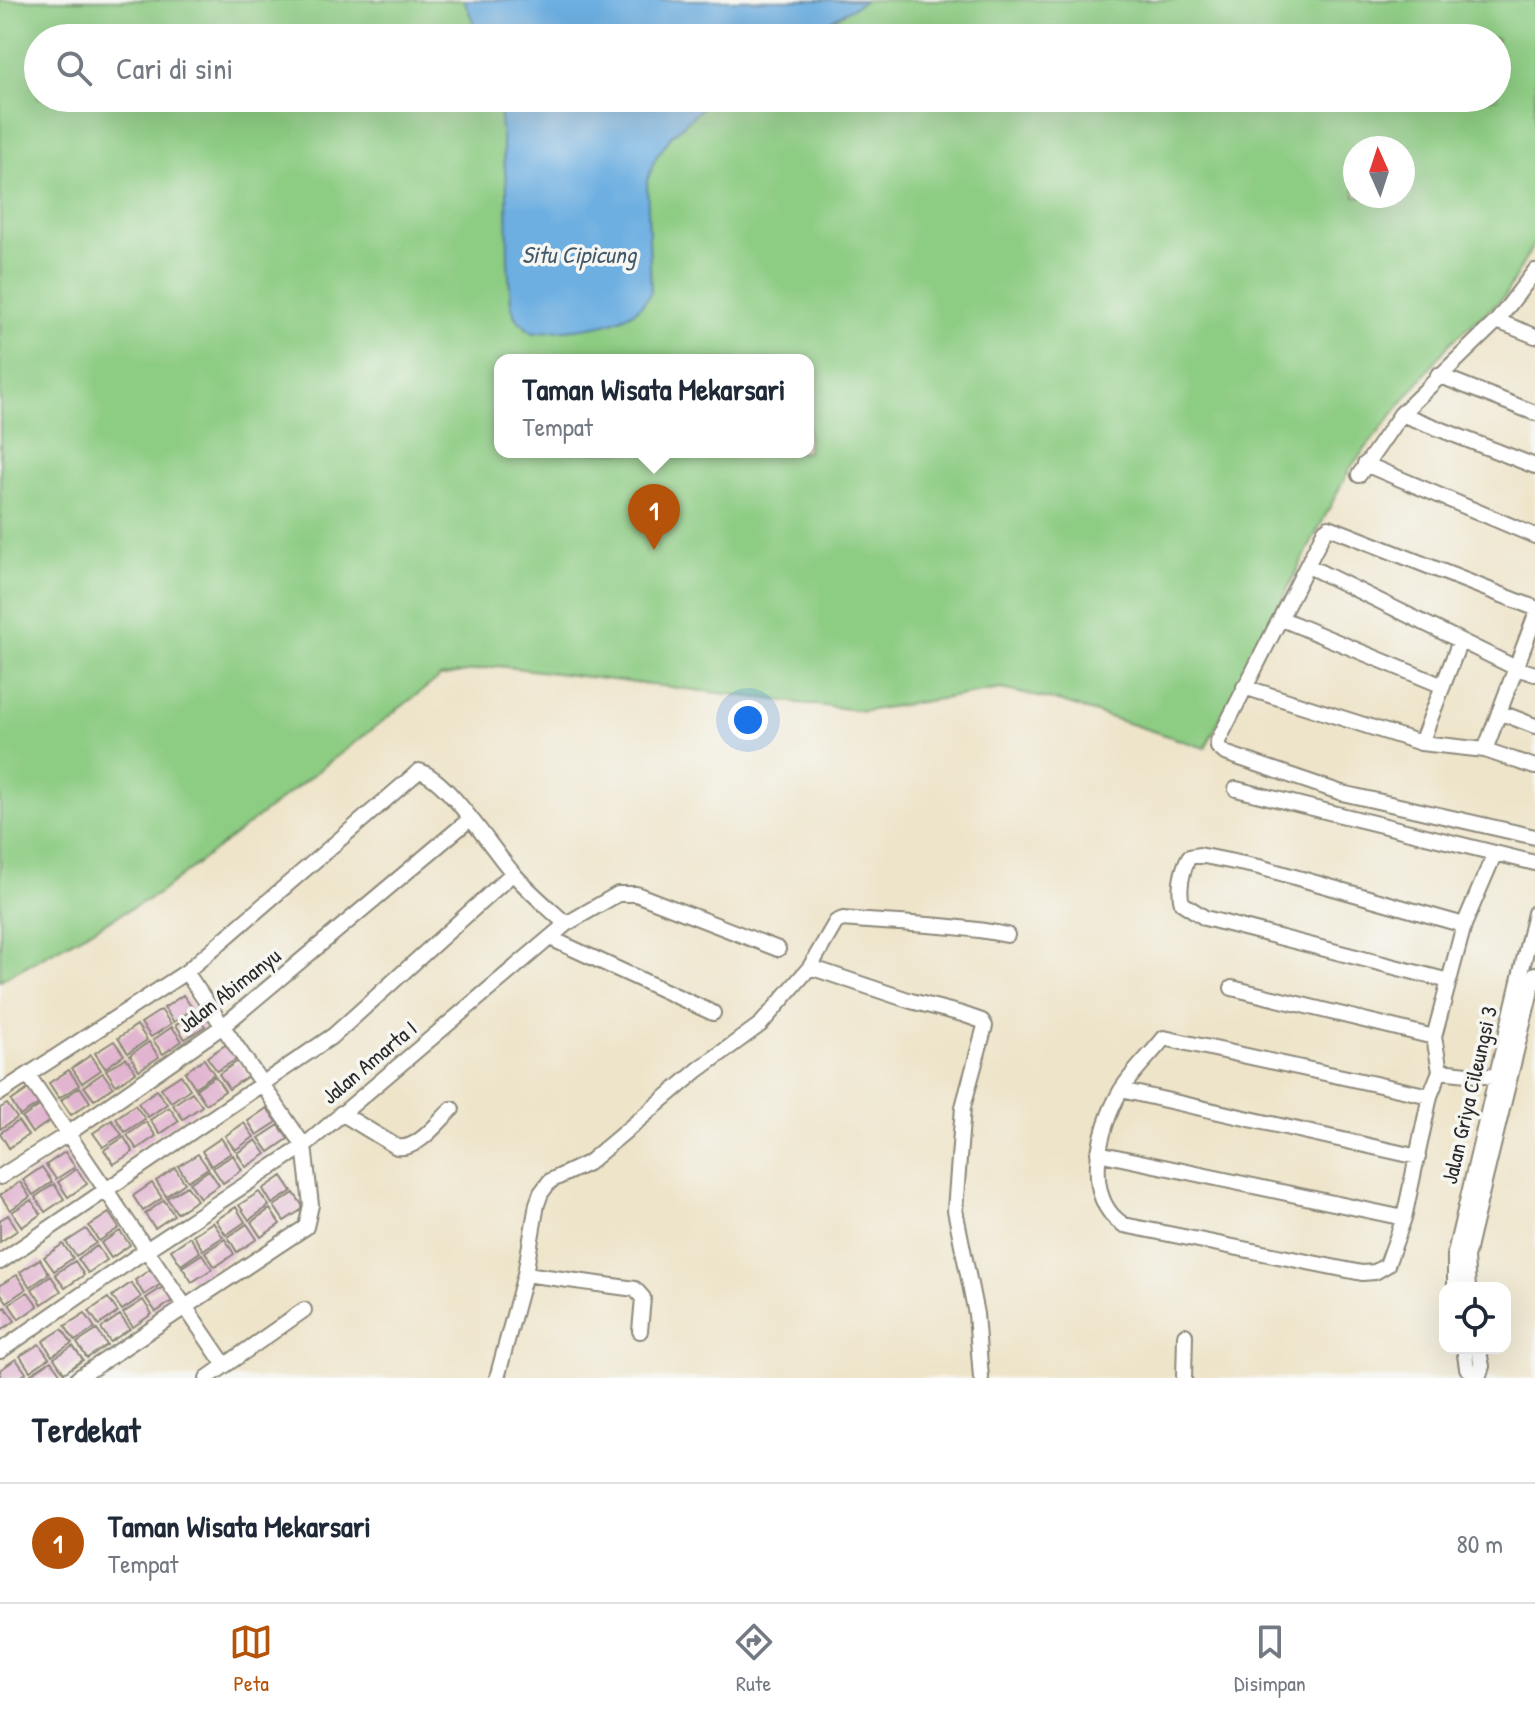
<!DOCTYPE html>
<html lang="id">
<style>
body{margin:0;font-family:"Patrick Hand",sans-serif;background:#f2f2f3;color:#1f2937}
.controls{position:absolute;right:24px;bottom:24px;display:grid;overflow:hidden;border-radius:16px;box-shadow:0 8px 32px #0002}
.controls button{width:72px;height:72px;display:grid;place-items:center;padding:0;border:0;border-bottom:2px solid #e0e1e3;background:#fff;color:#1f2937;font:40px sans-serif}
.compass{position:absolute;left:1343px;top:136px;width:72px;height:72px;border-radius:50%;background:#fff;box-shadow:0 8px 32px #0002;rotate:357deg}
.you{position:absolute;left:748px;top:720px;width:28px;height:28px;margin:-20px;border:6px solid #fff;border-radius:50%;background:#1a73e8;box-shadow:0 0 0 12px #1a73e833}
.badge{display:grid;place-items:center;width:52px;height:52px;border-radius:50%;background:#b45309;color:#fff;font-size:26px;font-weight:700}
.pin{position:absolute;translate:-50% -66px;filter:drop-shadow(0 2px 4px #0008)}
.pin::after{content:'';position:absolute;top:42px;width:28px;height:24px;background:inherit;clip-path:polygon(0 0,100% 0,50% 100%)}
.popup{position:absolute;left:494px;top:354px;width:320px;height:104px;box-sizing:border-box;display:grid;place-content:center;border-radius:16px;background:#fff;filter:drop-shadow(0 2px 6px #0005);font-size:26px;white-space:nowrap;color:#747a83}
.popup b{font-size:30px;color:#1f2937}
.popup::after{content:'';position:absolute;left:50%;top:100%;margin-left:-16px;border:16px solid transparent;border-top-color:#fff}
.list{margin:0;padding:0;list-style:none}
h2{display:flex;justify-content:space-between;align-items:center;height:104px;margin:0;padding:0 32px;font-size:34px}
h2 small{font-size:26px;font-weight:400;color:#747a83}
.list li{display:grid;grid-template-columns:52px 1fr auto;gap:24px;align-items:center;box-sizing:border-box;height:120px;padding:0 32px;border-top:2px solid #e0e1e3}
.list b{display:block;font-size:30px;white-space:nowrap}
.list p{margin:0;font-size:26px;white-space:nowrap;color:#747a83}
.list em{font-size:26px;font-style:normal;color:#747a83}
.icon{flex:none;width:44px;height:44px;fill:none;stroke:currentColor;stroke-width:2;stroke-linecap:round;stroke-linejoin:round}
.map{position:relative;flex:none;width:1535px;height:1378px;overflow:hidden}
.search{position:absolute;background:#fff;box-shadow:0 8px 32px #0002;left:24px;right:24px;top:24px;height:88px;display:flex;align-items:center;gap:20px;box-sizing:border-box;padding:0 28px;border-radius:44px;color:#747a83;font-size:30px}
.sheet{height:224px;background:#fff}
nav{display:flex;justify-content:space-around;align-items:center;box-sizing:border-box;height:112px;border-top:2px solid #e0e1e3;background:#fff;font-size:22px;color:#747a83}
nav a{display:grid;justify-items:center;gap:4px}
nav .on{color:#b45309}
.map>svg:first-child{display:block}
</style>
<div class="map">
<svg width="1535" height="1378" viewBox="0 0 1535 1378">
<rect width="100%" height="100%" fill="#f6f6f2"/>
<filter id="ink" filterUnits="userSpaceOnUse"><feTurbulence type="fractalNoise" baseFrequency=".0125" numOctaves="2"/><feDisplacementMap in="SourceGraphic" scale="16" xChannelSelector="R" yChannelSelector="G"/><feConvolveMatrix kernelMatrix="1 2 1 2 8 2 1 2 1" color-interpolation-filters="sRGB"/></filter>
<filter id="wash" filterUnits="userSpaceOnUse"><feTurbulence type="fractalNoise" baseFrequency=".006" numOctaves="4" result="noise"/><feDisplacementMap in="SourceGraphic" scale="32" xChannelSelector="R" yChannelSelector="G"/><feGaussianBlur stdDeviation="1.8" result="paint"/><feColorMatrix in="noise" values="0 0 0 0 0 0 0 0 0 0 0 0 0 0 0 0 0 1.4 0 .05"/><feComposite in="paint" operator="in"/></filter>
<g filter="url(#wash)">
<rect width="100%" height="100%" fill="#eee4c9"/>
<!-- green -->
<path fill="#8dcc83" stroke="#5c7c57" stroke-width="2" fill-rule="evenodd" d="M0,0h1535v242l-31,55 -54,46 -100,125 -145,280 -143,-46 -61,-13 -136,22 -367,-45 -58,11 -282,217 -158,86zM38,38h1459v60h-1459zM1355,148h48v48h-48zM500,360h308v92h-308z"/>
<!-- water -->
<path fill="#6dafe1" stroke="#4c6d86" stroke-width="2" d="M464,0h401l-62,38h-323z
M498,98h215l-40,36 -18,25 -8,22 4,111c-21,40 -79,36 -119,41l-17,-16 -4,-14 -3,-40 -1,-73z"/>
<g id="blocks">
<!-- building -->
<path fill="#e1b4d0" d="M183,995l10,14 -19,13 -10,-14z
M161,1010l10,14 -20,13 -10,-14z
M195,1012l10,14 -20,13 -9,-14z
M137,1025l10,15 -19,13 -10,-15z
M172,1027l10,14 -19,13 -10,-14z
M114,1041l10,14 -19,13 -10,-15z
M149,1042l10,15 -20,13 -9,-15z
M227,1044l10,15 -20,12 -10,-14z
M91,1055l10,15 -19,13 -10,-15z
M126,1058l10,14 -20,13 -10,-15z
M204,1059l10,15 -19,13 -10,-15z
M238,1061l10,15 -19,13 -10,-15z
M69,1070l10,15 -20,13 -10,-15z
M103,1073l10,14 -19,13 -10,-14z
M181,1075l9,14 -19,13 -10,-14z
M215,1076l10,15 -19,13 -10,-15z
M80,1087l10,15 -19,13 -10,-15z
M30,1088l10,15 -20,13 -9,-15z
M157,1090l10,14 -19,13 -10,-14z
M192,1092l10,14 -19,13 -10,-14z
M7,1104l10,14 -17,11v-21z
M41,1105l10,15 -19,13 -10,-15z
M135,1105l10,14 -20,13 -9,-14z
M169,1107l10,14 -19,13 -10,-14z
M267,1108l10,14 -20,13 -9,-14z
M112,1120l10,15 -19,12 -10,-14z
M18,1121l10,14 -19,13 -9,-15z
M146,1122l10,14 -19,13 -10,-14z
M244,1123l10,14 -19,13 -10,-14z
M279,1125l9,14 -19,13 -10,-14z
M124,1137l9,15 -19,12 -10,-14z
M221,1138l10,15 -20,13 -9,-15z
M256,1140l10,14 -20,13 -9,-14z
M65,1152l10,15 -19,12 -10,-14z
M198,1154l10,14 -20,13 -10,-15z
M233,1155l9,15 -19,13 -10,-15z
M42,1167l10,15 -19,13 -10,-15z
M175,1168l10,15 -19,13 -10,-15z
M77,1169l10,15 -19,13 -10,-15z
M209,1170l10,15 -19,13 -10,-15z
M282,1176l10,15 -20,13 -9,-15z
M20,1182l10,15 -20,13 -10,-15z
M152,1183l10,15 -19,13 -10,-15z
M54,1184l10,15 -19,13 -10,-15z
M187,1186l10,14 -20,13 -10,-15z
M259,1192l10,14 -20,14 -10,-15z
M294,1193l10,15 -20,13 -10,-15z
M31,1200l10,14 -19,13 -10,-15z
M164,1200l10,15 -19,13 -10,-14z
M236,1207l9,15 -19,13 -10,-15z
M270,1209l10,15 -19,13 -10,-15z
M109,1213l10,15 -20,13 -10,-15z
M8,1215l10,15 -18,12v-22z
M213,1222l10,15 -20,13 -10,-15z
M247,1224l10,15 -20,13 -9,-15z
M86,1229l10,14 -20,13 -10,-14z
M120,1231l10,14 -19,13 -10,-15z
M190,1237l10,15 -19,13 -10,-15z
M225,1239l9,15 -19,13 -10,-15z
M63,1244l10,14 -19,13 -10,-14z
M97,1246l10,14 -19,13 -10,-14z
M202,1254l10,15 -20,13 -10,-15z
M40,1259l9,15 -19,13 -10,-15z
M75,1261l9,14 -19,13 -10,-14z
M154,1267l10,15 -20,13 -9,-15z
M17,1275l9,14 -19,13 -7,-10v-7z
M51,1276l10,15 -19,13 -10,-15z
M131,1283l10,14 -19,13 -10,-14z
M166,1285l9,14 -19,13 -10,-14z
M28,1292l10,14 -19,13 -10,-15z
M108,1298l10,14 -19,13 -10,-14z
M143,1300l9,14 -19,13 -10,-14z
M5,1307l10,14 -15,10v-21z
M85,1313l10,15 -20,13 -10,-15z
M120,1315l10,14 -20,13 -9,-14z
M62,1329l10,14 -20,13 -9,-15z
M97,1330l10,15 -20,13 -10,-15z
M39,1344l10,14 -19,13 -10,-15z
M73,1346l10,14 -19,13 -10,-15z
M16,1359l10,14 -7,5h-18l-1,-8z
M51,1361l10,14 -5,3h-22l-3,-4z"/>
</g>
</g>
<g filter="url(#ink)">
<use href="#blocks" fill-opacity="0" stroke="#8c887a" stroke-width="2"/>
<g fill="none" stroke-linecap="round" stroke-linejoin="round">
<!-- street casing -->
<g stroke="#8c887a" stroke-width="18">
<path id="street" d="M1497,321l38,15
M1438,375l97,38
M1401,414l134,52
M1365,464l170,72
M1359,475l42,-61 96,-93 38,-50
M1308,566l208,102 19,6
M1535,608l-206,-81 -4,3 -107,211v6l7,6 117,40 193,44
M1282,619l161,67
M1244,687l177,56 64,7 50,17
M1499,712l36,14
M1421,743l39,-102
M1485,750l50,-133
M1236,789l299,74
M550,938l163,75
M810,967l101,34 51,13 20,7 3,5 -22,81 -8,103 21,104 5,64
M1449,981l-244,-63 -23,-15c-4,-13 0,-33 7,-46l10,-2 60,12 205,58
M1232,988l202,49
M1440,1071l55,6
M28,1075l196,289
M1121,1090l297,67
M0,1093l186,-121 233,-201c28,7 72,77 93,101 16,19 36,35 54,52
M1430,1096l-266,-58c-14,18 -33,35 -44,54 -21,36 -39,107 4,133l238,48 13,-1 12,-7 17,-47 26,-122 10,-25 -6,-34 30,-112 30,-70
M341,1113l56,34c20,4 41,-25 55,-38
M1098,1153l306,65
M0,1177l66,-42 157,-109 247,-207
M0,1262l334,-227 179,-162
M525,1274l110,15 8,9 -3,33
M1455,1288v-35l80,-340
M1468,1288l-2,-30 6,-26 63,-258
M1464,1348l3,20 10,7
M0,1351l146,-101 158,-104 262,-222 52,-30h18l142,55
M78,1378l228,-151 5,-22 -7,-59 -118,-174
M207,1378l97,-68
M497,1378l28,-104 12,-70 4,-11 9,-12 38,-18 110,-93 63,-46 49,-57 26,-45 7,-3c55,5 111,5 164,16
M1184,1378l1,-43
M1478,1378l4,-12 -4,-18"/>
</g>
<!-- street -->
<use href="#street" stroke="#fff" stroke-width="14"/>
</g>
</g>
<g text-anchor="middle" stroke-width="7" stroke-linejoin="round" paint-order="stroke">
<!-- street labels -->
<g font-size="22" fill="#2b2b2b" stroke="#f6f6f2">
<text transform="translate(229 990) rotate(-38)" y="8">Jalan Abimanyu</text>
<text transform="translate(369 1062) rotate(-40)" y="8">Jalan Amarta I</text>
<text transform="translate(1469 1095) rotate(-77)" y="8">Jalan Griya Cileungsi 3</text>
</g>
<!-- water labels -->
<g font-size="24" font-style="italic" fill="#42596b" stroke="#f6f6f2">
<text x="579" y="263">Situ Cipicung</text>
</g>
</g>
</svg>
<div class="controls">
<button><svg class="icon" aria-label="locate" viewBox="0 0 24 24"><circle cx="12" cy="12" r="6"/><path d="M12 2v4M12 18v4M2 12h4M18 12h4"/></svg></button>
</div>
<svg class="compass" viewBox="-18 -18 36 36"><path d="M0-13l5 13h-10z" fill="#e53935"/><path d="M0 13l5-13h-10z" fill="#747a83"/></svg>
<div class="you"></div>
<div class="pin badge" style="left:654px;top:550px">1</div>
<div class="popup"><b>Taman Wisata Mekarsari</b>Tempat</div>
<div class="search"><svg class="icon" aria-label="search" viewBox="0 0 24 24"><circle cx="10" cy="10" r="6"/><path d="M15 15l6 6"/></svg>Cari di sini</div>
</div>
<section class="sheet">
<h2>Terdekat<small></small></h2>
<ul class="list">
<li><span class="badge">1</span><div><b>Taman Wisata Mekarsari</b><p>Tempat</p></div><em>80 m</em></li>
</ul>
</section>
<nav>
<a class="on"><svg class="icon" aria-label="map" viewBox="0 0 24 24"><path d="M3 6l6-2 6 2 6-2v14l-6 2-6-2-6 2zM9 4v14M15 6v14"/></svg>Peta</a>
<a><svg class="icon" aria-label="directions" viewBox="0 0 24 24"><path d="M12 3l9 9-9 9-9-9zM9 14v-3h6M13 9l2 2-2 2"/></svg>Rute</a>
<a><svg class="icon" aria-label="saved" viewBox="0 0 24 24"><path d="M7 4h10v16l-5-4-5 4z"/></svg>Disimpan</a>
</nav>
